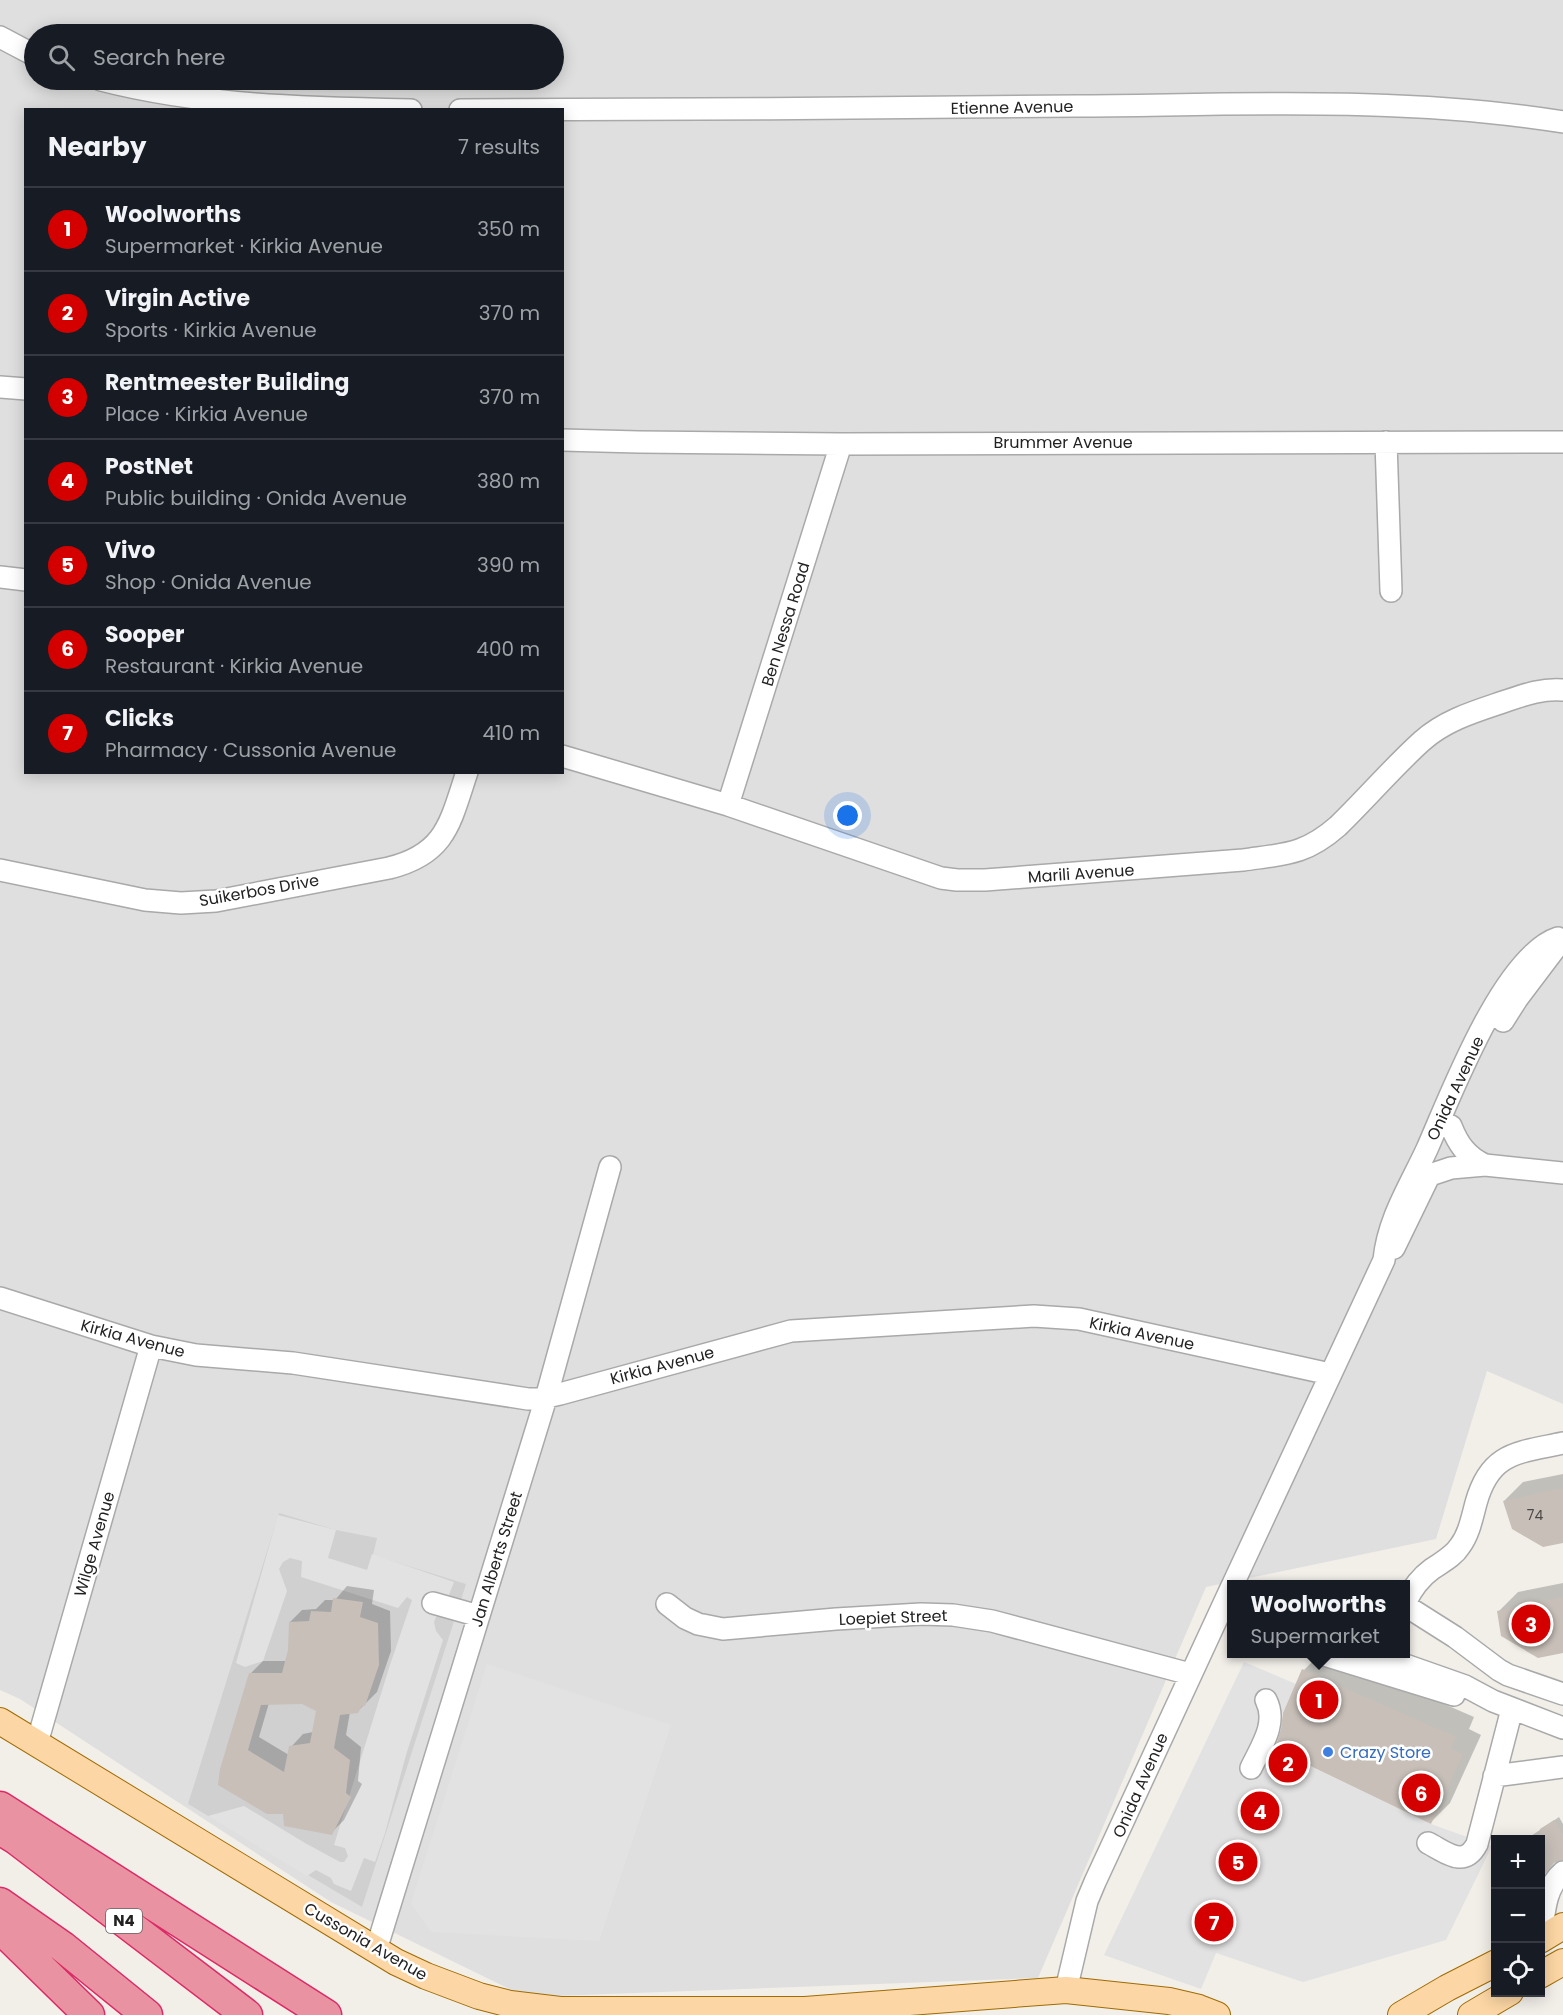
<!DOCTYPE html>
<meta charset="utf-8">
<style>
body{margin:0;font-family:Poppins,sans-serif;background:#20242c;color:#f1f3f6}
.controls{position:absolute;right:18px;bottom:18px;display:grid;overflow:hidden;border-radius:0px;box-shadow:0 3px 15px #0003}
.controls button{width:54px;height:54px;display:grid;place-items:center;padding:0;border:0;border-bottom:2px solid #363941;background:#171b24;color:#f1f3f6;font:30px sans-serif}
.you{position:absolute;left:848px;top:816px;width:21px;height:21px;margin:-15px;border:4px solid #fff;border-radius:50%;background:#1a73e8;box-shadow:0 0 0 9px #1a73e833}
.badge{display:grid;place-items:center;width:39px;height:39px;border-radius:50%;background:#d40000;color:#fff;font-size:20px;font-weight:700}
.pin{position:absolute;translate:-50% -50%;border:3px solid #fff;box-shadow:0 2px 6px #0006}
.popup{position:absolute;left:1227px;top:1580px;width:183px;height:78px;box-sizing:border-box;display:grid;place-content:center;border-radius:0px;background:#171b24;filter:drop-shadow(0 2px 4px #0005);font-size:20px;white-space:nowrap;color:#9ea1a6}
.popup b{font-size:22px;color:#f1f3f6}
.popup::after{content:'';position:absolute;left:50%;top:100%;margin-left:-12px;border:12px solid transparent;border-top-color:#171b24}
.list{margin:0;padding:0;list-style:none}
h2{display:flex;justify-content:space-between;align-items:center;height:78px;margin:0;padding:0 24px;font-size:26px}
h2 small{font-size:20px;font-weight:400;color:#9ea1a6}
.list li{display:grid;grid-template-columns:39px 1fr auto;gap:18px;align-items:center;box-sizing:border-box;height:84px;padding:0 24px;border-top:2px solid #363941}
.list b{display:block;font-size:22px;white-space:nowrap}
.list p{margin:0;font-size:20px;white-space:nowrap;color:#9ea1a6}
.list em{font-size:20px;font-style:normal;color:#9ea1a6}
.icon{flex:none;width:33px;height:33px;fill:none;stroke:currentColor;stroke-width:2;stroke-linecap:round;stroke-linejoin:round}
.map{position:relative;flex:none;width:1563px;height:2015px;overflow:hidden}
.search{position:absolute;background:#171b24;box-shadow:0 3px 15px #0003;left:24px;top:24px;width:540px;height:66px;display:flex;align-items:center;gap:15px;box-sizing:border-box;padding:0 21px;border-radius:33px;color:#9ea1a6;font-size:22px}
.panel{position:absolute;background:#171b24;box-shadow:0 3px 15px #0003;left:24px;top:108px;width:540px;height:666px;border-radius:0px}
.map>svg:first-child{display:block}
</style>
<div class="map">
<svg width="1563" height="2015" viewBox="0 0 1563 2015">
<rect width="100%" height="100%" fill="#f2efe9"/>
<!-- residential -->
<path fill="#e0dfdf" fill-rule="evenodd" d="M0,0h1563v1404l-76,-33 -51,168 -230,48 -168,391 -512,19 -195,-95 -311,-203 -20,-9zM34,34h520v46h-520zM26,110h536v662h-536z"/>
<!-- religious -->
<path fill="#d0d0d0" d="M279,1513l57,17 41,8 -4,17 93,29 -104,323 -174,-103z"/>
<!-- parking -->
<path fill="#e2e2e2" d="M278,1515l58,15 -8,28 39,12 5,-16 82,28 -5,13 5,3 -13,16 -5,3 -2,5 2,9 7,9 -37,115 -21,78 -10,29 -11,-4 -13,33 -17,-7 -3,-6 -15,-8 -9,6 -99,-60 36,-10 61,37 35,19h4l4,-6 -3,-8 -11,-3 56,-180 22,-65 -5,-3 -9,11 -97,-31 1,-16 -12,-3 -7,4 -4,7 8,22 -24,70 -18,6 -9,-4z
M1244,1662l52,22 -28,62 163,78 61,22 -46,94 -143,42 -87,-29 -15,36 -97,-34z
M487,1664l184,61 -72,216 -168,-9 -20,-29z"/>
<!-- shadow -->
<path fill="#0003" fill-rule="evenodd" d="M1563,1474v68l-59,-41 19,-19z
M1563,1583v68l-64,-40 19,-19z
M347,1586l27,4 -2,14 18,7 1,40 -14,41 -19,19 -8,1 -4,23 15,12 -3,34 4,3 -18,36 -13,13 -112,-49 31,-110 13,-13h24l2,-11 1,-28 12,-12 14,-1 9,-9h10zM303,1702l14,8 -4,22 -10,2 -12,13 -2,8 -30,-18 10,-34z
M1320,1654h9l145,63 -5,12 12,6 -31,68 -19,19 -127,-152z
M1559,1817l4,7v35l-23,-19h-6l-3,-4z"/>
<!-- building -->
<path fill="#c7bfb8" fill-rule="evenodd" d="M1563,1488v55l-20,4 -31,-18 -9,-28z
M1563,1597v56l-25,5 -37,-22 -4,-25z
M333,1598l30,4 -3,15 18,6 1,42 -14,41h-3l-4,7 -18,2 -6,33 16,12 -4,33 5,4 -19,38 -48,-9 -1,-12h-16l-49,-29 2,-16 29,-96h33l6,-23 1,-28 20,-1 2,-10 20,1zM302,1704l14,7 -6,32 -21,3 -5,26 -36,-22 13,-45z
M1302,1669l154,68 -5,12 12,5 -32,70 -156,-75 6,-20 2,-16z
M1554,1820l9,14v26l-9,3 -14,17v-51z"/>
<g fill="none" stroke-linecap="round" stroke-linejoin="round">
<!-- minor casing -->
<g stroke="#a9a9a9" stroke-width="24">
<path id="minor" d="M0,37l34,18
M101,80c101,26 205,28 310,30
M460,110c205,-1 411,-1 616,-4 162,-1 326,-10 487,16
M0,387l26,2
M562,440l77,2 202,2 722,-2
M1386,442l5,149
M0,577l26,3
M562,756l166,49 213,73 16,2h28l258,-20c42,-6 62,-5 95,-34 29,-28 55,-59 84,-85 22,-20 51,-29 78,-38 21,-7 41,-15 63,-13
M728,805l113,-361
M0,870l145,30 36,3 35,-2 173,-33c57,-14 61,-45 78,-96
M1503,1021l14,-22 37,-49 4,-10
M1451,1126c7,18 16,31 34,39l78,8
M1430,1175l21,-7 34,-3
M1394,1248l36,-74
M0,1298l151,48 45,9 97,8 235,36h10l22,-5 231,-63 243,-15 45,3 251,55
M1233,1584l151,-324c4,-41 26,-74 43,-111 23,-52 76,-193 131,-211
M1406,1601c6,-12 15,-24 26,-32 10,-7 21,-12 28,-23 9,-12 12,-28 16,-43 14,-51 41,-50 87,-60
M433,1603l46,13
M667,1604l18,14 13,6 25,5 113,-10 85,-5 32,1 39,6 198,53
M1406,1606l49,31 44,33 9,5 55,19
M1321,1654l133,41
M1374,1654l91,32 28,15 70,27
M37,1743l114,-397
M1251,1768c10,-21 27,-45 15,-68
M1494,1776l69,-9
M1428,1843c18,9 36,26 49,1l35,-135
M1541,1939c3,-23 3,-51 22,-67
M376,1950l170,-552 64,-231
M1066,1990l21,-89 8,-19 137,-296"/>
</g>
<!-- major casing -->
<g stroke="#a06b00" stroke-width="28">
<path id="major" d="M0,1721l396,241 30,14 53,20 31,8 50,6h245l261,-20 103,11 30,7 18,7
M1540,1940l23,-14
M1540,1975l23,-13
M1401,2015l46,-27 49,-25
M1471,2015l39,-23"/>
</g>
<!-- highway casing -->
<g stroke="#dc2a67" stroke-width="33">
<path id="highway" d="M0,1807l326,208
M3,1831l13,8 231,176
M0,1903l63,44 84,68
M0,1928l89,87"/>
</g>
<!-- minor -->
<use href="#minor" stroke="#fff" stroke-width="21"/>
<!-- major -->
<use href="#major" stroke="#fcd6a4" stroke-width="26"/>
<!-- highway -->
<use href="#highway" stroke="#e892a2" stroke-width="30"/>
</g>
<!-- markers -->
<circle fill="#3f7fe0" stroke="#fff" stroke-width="2" cx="1328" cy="1752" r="6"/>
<g text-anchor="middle" stroke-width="5" stroke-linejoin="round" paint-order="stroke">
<!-- number labels -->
<g font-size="14" fill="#4b4948">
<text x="1535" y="1520">74</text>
</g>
<!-- shield labels -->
<rect fill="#fff" stroke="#646464" stroke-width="1.5" x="106" y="1909" width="36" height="24" rx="4.5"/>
<g font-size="15" font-weight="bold" fill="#222">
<text x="124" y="1926">N4</text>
</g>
<!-- street labels -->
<g font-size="16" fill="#222" stroke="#fff">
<text transform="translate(1012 107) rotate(-1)" y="6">Etienne Avenue</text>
<text x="1063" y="448">Brummer Avenue</text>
<text transform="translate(785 624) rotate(-73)" y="6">Ben Nessa Road</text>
<text transform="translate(1081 873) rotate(-4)" y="6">Marili Avenue</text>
<text transform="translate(259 890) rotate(-10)" y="6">Suikerbos Drive</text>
<text transform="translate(1455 1088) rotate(-65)" y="6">Onida Avenue</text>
<text transform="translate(1142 1333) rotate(12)" y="6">Kirkia Avenue</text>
<text transform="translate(133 1338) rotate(15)" y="6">Kirkia Avenue</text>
<text transform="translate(662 1365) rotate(-15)" y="6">Kirkia Avenue</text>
<text transform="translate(94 1544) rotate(-74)" y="6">Wilge Avenue</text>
<text transform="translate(496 1559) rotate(-73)" y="6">Jan Alberts Street</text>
<text transform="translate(893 1617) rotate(-2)" y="6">Loepiet Street</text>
<text transform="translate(1140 1785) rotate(-66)" y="6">Onida Avenue</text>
<text transform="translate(366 1941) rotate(30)" y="6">Cussonia Avenue</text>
</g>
<!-- shop labels -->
<g font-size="16" fill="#366cbe" stroke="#fff" text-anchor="start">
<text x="1340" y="1758">Crazy Store</text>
</g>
</g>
</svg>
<div class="controls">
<button>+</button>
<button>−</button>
<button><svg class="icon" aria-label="locate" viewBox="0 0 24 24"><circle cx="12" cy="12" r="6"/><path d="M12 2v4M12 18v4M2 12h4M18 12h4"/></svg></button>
</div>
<div class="you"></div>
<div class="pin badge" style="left:1319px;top:1700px">1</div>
<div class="popup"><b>Woolworths</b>Supermarket</div>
<div class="pin badge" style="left:1288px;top:1763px">2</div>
<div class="pin badge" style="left:1531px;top:1624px">3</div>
<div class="pin badge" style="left:1260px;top:1811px">4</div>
<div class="pin badge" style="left:1238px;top:1862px">5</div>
<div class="pin badge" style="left:1421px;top:1793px">6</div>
<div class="pin badge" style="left:1214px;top:1922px">7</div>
<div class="search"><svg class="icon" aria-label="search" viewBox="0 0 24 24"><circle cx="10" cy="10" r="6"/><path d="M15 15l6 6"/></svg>Search here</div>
<section class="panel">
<h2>Nearby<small>7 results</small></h2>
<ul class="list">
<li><span class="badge">1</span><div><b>Woolworths</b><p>Supermarket · Kirkia Avenue</p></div><em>350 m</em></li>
<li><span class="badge">2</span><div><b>Virgin Active</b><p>Sports · Kirkia Avenue</p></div><em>370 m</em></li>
<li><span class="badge">3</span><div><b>Rentmeester Building</b><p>Place · Kirkia Avenue</p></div><em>370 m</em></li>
<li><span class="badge">4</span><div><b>PostNet</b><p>Public building · Onida Avenue</p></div><em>380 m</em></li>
<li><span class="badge">5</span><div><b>Vivo</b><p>Shop · Onida Avenue</p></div><em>390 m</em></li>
<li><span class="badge">6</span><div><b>Sooper</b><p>Restaurant · Kirkia Avenue</p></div><em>400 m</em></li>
<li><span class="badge">7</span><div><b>Clicks</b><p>Pharmacy · Cussonia Avenue</p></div><em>410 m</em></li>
</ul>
</section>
</div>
